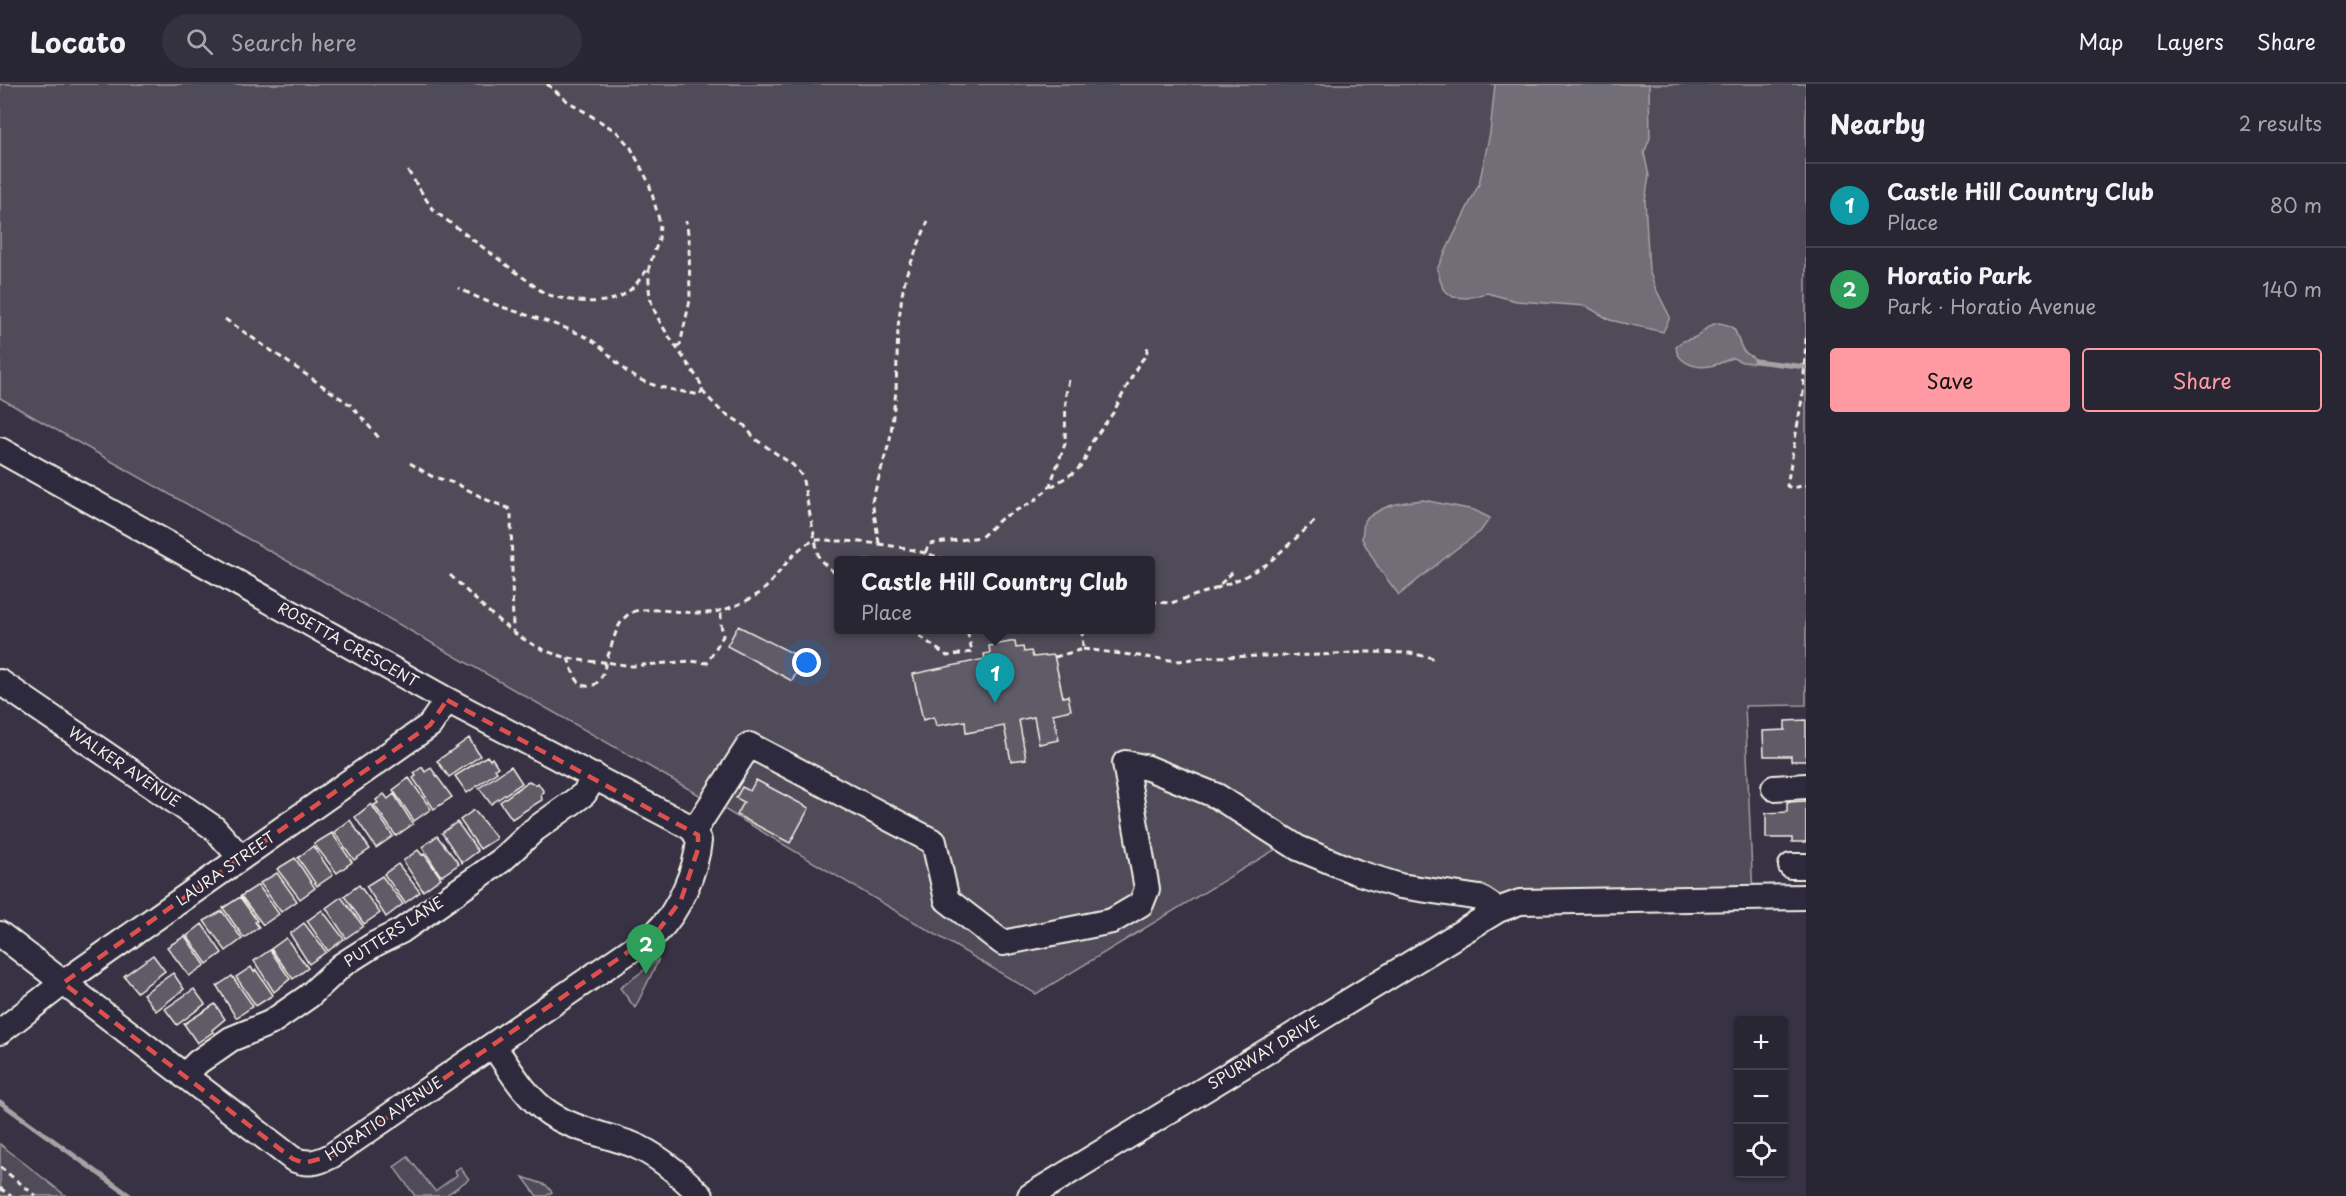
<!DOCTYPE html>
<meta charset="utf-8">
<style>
body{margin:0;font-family:"Playpen Sans",sans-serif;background:#35323f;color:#f1f3f6}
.controls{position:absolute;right:18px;bottom:18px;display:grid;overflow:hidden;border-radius:6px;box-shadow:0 2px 4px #0004}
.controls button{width:54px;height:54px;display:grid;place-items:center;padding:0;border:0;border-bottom:2px solid #45434e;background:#292633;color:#f1f3f6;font:30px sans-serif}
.you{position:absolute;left:807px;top:579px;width:21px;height:21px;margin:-15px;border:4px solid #fff;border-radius:50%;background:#1a73e8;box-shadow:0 0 0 9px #1a73e833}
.badge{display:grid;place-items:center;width:39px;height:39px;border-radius:50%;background:#ff9aa2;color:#fff;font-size:20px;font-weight:700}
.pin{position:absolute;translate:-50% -50px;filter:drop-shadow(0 2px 3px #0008)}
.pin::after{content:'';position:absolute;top:32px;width:21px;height:18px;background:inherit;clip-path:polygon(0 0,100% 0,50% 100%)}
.popup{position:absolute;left:834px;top:472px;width:321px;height:78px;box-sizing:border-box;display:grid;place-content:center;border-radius:6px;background:#292633;filter:drop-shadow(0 2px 4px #0005);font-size:20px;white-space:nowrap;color:#a5a5ac}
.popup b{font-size:22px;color:#f1f3f6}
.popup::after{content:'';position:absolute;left:50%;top:100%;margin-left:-12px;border:12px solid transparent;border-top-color:#292633}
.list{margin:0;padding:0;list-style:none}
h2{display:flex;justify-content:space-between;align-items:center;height:78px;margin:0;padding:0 24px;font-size:26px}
h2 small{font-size:20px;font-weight:400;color:#a5a5ac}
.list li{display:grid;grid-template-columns:39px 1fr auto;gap:18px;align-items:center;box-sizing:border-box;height:84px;padding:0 24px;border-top:2px solid #45434e}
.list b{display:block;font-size:22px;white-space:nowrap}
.list p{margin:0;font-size:20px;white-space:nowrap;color:#a5a5ac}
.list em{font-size:20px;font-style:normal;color:#a5a5ac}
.actions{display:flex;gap:12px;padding:18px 24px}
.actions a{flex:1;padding:14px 0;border:2px solid #ff9aa2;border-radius:6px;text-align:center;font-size:21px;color:#ff9aa2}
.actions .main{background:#ff9aa2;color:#111}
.icon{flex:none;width:33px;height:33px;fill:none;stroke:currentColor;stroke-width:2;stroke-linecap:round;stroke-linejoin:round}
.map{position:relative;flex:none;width:1806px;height:1112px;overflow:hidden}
header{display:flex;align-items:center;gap:36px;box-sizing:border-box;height:84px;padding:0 30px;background:#292633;border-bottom:2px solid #45434e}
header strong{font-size:28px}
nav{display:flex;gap:33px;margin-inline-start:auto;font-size:21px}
.search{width:420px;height:54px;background:#35323f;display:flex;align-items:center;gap:15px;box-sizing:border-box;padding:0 21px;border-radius:33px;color:#a5a5ac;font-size:22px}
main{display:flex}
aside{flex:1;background:#292633}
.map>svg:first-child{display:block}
</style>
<header>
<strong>Locato</strong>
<div class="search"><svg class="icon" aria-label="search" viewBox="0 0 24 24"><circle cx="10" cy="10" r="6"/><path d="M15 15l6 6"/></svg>Search here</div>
<nav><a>Map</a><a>Layers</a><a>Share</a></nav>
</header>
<main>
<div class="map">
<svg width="1806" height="1112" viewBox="0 0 1806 1112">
<rect width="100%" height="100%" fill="#373244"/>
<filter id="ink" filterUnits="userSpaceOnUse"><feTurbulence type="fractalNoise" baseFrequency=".0167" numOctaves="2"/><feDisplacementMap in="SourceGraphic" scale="12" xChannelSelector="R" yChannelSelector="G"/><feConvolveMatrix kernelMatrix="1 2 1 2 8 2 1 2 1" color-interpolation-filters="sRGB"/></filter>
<g filter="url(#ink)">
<!-- green -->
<path fill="#504b59" stroke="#a29ea0" stroke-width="1.5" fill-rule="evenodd" d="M0,0h1806v621l-61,1 8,192 -276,-3 -81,-12 -97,-48 -263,159 -319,-189 -717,-407zM839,476h312v70h-312z
M659,875l-24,49 -15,-20z
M0,1060l66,52h-66z
M408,1073l27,34 22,-16 -2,-4 5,-4 9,12 -24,17h-30l-21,-29z
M523,1093l23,8 6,7 -6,4h-9z"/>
<!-- water -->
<path fill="#726e77" stroke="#a6a2a4" stroke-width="1.5" d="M1495,0h154l1,54 -6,15 5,23 -4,25 4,69 6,17 15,30 -7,15 -53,-12 -24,-14 -70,-5 -29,-8 -20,5 -14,-1 -10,-8 -6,-20 42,-85 11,-51z
M1719,239c22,3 15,13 24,27 3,4 8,6 12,9l-1,4 -12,-1 -9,-4c-8,2 -15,7 -23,8 -15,3 -34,-4 -34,-20 6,-6 10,-6 17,-8 10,-3 11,-13 26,-15z
M1423,416l51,10 16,8 -10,14 -24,17 -57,46 -21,-28 -16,-28 2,-18c18,-16 36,-19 59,-21z"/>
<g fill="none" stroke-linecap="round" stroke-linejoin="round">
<!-- stream -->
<path stroke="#a6a2a4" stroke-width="5" d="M1755,277l51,6
M0,1018l130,94"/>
</g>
<!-- building -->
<path fill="#5f5c67" stroke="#f4f1e8" stroke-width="1.5" d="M738,542l66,33 -12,22 -65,-35z
M1015,557l1,7 7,-1 1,5 7,-1 2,6 21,-2 9,42 5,-1 3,14 -18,4 6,26 -20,4 -5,-27 -15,3 7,39 -15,2 -7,-35 -38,7 -1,-12 -29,5 -2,-9 -11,3 -10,-46 72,-15 -1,-5 6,-1 -1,-7z
M1806,636v41h-15v-5h-27l-1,-25 22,-1v-9z
M469,654l11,18 -31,21 -12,-16z
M487,672l3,4 2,-2 6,9 -3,2 2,3 -30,21 -12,-17z
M511,682l11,17 -31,21 -12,-16z
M422,683l3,5 6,-4 21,29 -18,12 -21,-31 3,-2 -2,-3z
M409,694l22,31 -17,12 -21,-31z
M756,696l53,28 -19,35 -53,-28 7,-13 -8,-4 6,-11 8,4z
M529,697l7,4 2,-2 6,9 -3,2 1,6 -30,19 -12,-17z
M384,710l4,5 6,-5 19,30 -17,12 -22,-31 4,-2 -2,-3z
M1806,717v41h-14v-4h-26v-25l21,-1v-10z
M371,720l22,32 -17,12 -21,-31z
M474,726l21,26 1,3 -16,10 -20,-29z
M350,736l20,29 -16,11 -20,-28z
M457,738l21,29 -16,12 -20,-30z
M332,749l20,29 -15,11 -23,-29z
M437,752l22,28 -16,11h-3l-18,-28z
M313,762l20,29 -16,11 -19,-28z
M418,766l4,5 2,-1 17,24 -18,13 -20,-30z
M295,774l20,30 -15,11 -23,-30z
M398,780l22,28 -15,11 -21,-29z
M277,789l20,28 -16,11 -21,-29z
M382,792l21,28 -17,13 -20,-31z
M258,801l21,29 -16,11 -22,-29z
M359,801l21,28 -16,11 -20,-28z
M240,813l17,24 -2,1 4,5 -15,11 -21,-30z
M341,813l22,29 -17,12 -20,-30z
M322,826l22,29 -16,12 -21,-30z
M222,827l20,28 -16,12 -22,-30z
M304,839l22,29 -17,12 -19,-30z
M202,840l20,29 -15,11 -20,-28z
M185,852l20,29 -16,11 -22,-29z
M286,854l22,30 -15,11 -22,-30z
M270,866l20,29 -16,13 -20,-31z
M153,871l12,16 -28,21 -13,-16z
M251,883l3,5 2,-2 17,25 -17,11 -20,-29z
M173,889l11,16 -28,22 -13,-17z
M232,892l21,30 -17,12 -19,-32z
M194,905l11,15 -28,21 -12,-16z
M215,920l10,15 -13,11 1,2 -16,11 -13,-19z"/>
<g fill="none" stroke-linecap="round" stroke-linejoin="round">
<!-- minor casing -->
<g stroke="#f4f1e8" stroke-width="28">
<path id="minor" d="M0,366l447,250 241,126 6,5 5,10c-3,29 -20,70 -42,91l-326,224c-14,7 -24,9 -38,3l-293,-225
M0,598l214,146 27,30
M1774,704l32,-2
M694,747l55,-86 185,97 13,58 56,43 109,-22 29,-17 6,-15 -22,-126 23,5 69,28 81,52 58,24 44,14 80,12 18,12
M1791,782h15
M0,948l63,-49 367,-258 17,-25
M493,961c16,23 32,52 56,68 24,16 54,21 82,31 26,10 51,32 70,52
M184,992l14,-14 33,-23 39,-16 39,-27 33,-31 33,-21 26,-13 101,-71 32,-30 50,-36 11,-18
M1030,1112l468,-286 22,-8 286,-5"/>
</g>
<!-- path -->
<path stroke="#f4f1e8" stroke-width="3" stroke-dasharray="6 4.5" stroke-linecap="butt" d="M547,0l19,16 51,32 14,16 18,35 11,40 -1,16 -10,28
M408,87l25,39 111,83c20,8 60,14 79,2 11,-6 19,-19 26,-28 0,12 -1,26 3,37 10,29 36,56 51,84l-3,7c-25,-5 -54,-8 -74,-24 -13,-11 -23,-25 -38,-33 -42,-21 -89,-27 -129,-50
M225,235l127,87 27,32
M1806,254l-3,55 -16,93 5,2 14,-3
M677,262l3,-1 10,-45 -1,-61 -3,-18
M702,307l19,20 23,14 11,14 38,26 9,11 17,83 20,18
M410,379l21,13 26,8 30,16 21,8 3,5 2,118
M1051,403l25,-16 8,-9 7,-19 22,-30 25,-48 8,-10 2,-9
M879,459l-7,-42 18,-61 6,-49 2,-64 4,-32 4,-20 22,-54
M925,469l4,-9 52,-7 21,-19 32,-17 15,-13 16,-44 1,-50 3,-14
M450,491c50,47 81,86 155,87 8,-14 9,-38 24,-48 15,-11 64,3 86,-2 14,-3 34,-11 46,-20 16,-13 35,-49 56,-52 8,-1 16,1 23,1 38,1 72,7 108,19
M1215,505l29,-12 23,-13 48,-43
M1151,518l20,1 44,-14 18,-17
M911,546l36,26 25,-4 -5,-22
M1025,548l8,-2
M1083,565l95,12 31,-4 111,-2 47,-3 43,1 23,5
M1055,573l28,-8 -1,-19
M568,574c3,8 6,21 13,26 14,9 25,-10 24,-22l27,4 59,-5 16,2 16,-27 -2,-12v-14
M0,1083l36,29
M0,1104l11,8"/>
<!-- minor -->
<use href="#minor" stroke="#2f2a3d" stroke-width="24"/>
</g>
</g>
<!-- marked area -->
<path fill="none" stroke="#dc504e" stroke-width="4.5" stroke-dasharray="12 8" stroke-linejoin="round" d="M447,616l251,135v14l-17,51 -24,32 -326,224 -27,7 -11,-4 -230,-176 367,-258z"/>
<g text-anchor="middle" stroke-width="4.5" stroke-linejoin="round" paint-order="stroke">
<!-- street labels -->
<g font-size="15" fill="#f4f1e8" stroke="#2f2a3d">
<text transform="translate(348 561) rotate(29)" y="5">ROSETTA CRESCENT</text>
<text transform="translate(124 683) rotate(34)" y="5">WALKER AVENUE</text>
<text transform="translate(226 785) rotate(-35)" y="5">LAURA STREET</text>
<text transform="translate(394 848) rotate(-33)" y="5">PUTTERS LANE</text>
<text transform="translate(1264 969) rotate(-31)" y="5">SPURWAY DRIVE</text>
<text transform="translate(384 1035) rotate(-34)" y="5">HORATIO AVENUE</text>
</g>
</g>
</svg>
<div class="controls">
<button>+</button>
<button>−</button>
<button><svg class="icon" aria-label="locate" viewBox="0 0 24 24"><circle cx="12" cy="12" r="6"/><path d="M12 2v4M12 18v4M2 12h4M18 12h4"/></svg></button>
</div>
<div class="you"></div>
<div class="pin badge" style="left:995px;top:619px;background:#0f9aa8">1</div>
<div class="popup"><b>Castle Hill Country Club</b>Place</div>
<div class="pin badge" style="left:646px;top:890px;background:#2e9e5b">2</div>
</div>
<aside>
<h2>Nearby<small>2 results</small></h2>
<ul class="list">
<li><span class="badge" style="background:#0f9aa8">1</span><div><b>Castle Hill Country Club</b><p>Place</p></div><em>80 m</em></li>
<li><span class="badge" style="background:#2e9e5b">2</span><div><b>Horatio Park</b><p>Park · Horatio Avenue</p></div><em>140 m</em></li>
</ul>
<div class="actions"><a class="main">Save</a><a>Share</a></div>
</aside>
</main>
